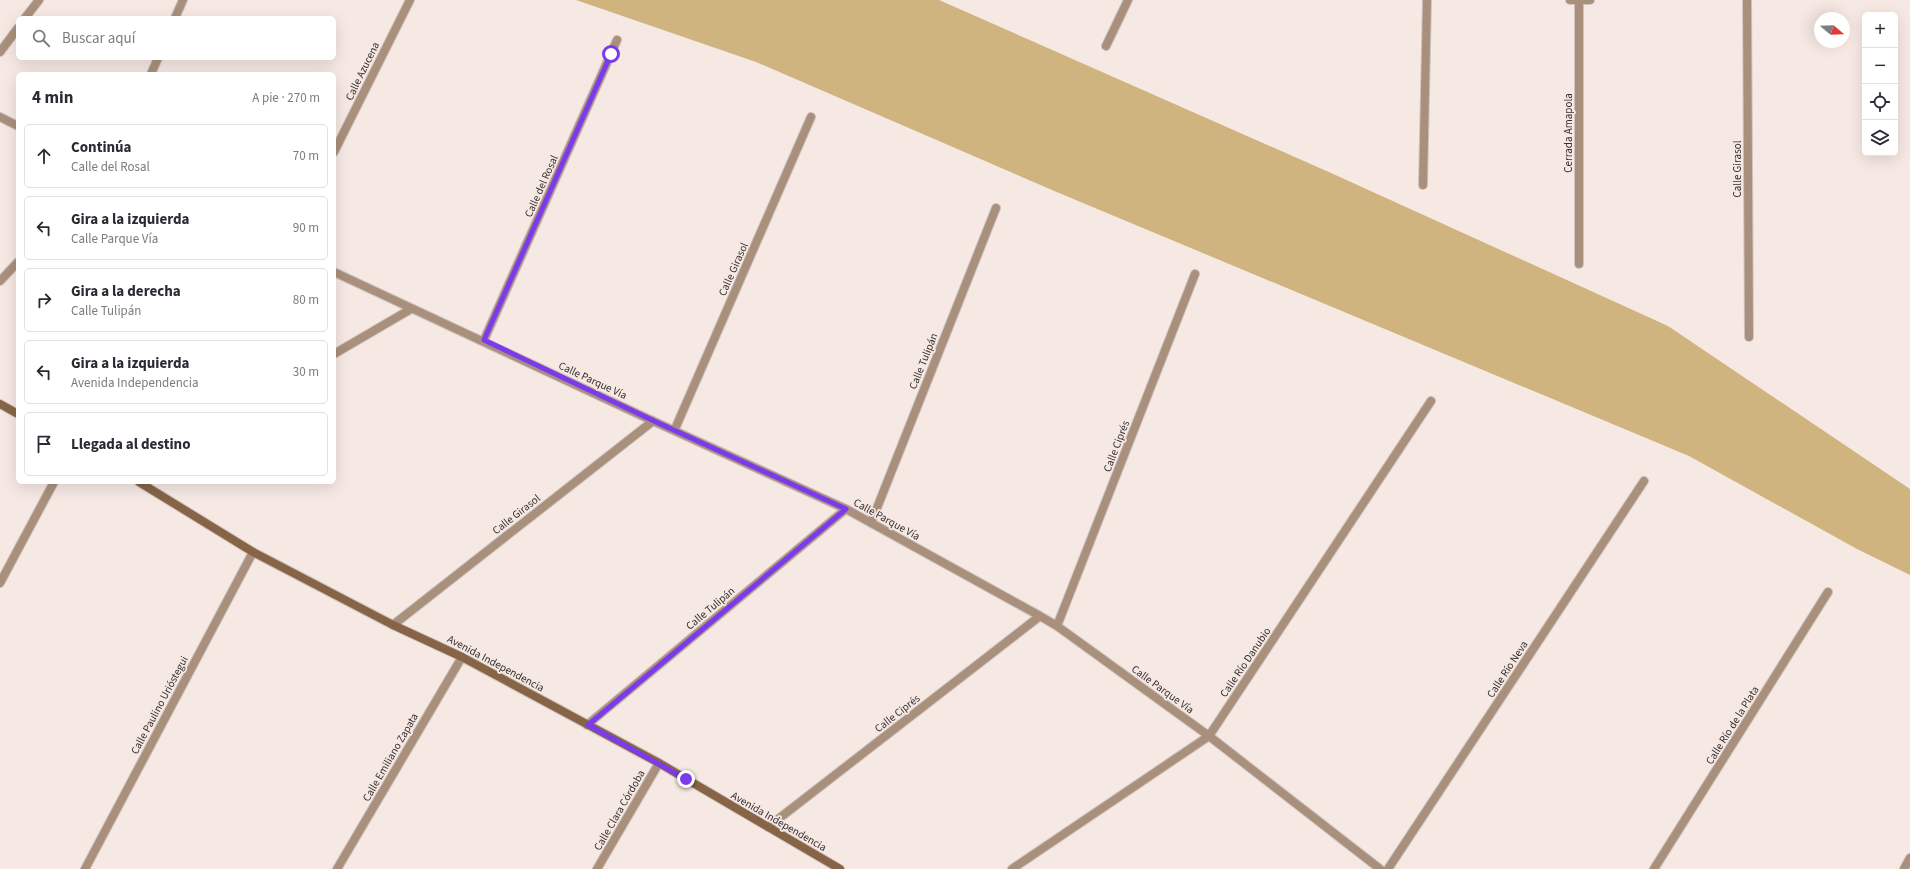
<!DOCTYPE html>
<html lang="es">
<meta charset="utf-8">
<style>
body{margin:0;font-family:"Source Sans 3",sans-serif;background:#f7f7f7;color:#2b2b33}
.controls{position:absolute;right:12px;top:12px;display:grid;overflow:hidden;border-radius:6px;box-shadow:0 4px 16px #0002}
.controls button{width:36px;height:36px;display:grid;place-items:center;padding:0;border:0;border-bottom:1px solid #e1e1e2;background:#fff;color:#2b2b33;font:20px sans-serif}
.compass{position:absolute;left:1814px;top:12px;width:36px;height:36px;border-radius:50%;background:#fff;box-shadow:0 4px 16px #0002;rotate:109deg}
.stop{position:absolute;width:12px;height:12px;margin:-9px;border:3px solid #7c3aed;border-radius:50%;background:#fff}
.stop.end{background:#7c3aed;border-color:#fff;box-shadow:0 1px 4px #0008}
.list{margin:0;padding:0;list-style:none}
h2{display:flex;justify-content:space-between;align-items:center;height:52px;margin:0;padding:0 16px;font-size:17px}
h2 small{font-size:13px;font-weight:400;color:#7c7c81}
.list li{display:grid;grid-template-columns:26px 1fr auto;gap:12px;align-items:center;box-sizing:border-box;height:64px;margin:0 8px 8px;padding:0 8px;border:1px solid #e1e1e2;border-radius:6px}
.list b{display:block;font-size:15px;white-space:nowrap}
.list p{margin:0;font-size:13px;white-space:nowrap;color:#7c7c81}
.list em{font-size:13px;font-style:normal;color:#7c7c81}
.icon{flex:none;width:22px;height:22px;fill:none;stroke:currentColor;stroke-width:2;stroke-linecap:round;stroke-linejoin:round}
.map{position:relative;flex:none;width:1910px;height:869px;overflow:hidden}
.search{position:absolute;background:#fff;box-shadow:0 4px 16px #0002;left:16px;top:16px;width:320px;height:44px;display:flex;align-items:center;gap:10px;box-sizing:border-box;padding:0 14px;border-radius:6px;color:#7c7c81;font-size:15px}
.panel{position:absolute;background:#fff;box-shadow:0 4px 16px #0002;left:16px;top:72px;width:320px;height:412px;border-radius:6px}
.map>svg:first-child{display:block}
</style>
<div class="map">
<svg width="1910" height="869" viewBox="0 0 1910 869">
<rect width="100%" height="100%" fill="#f6e8e3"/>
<!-- green -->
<path fill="#d0b480" d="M576,0h363l392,173 337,153 242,163v86l-53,-26 -168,-93 -630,-263 -303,-131z"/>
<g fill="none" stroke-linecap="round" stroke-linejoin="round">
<!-- street casing -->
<g stroke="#cfc3bf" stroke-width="10">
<path id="street" d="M1570,0h20
M1579,0v264
M1747,0l2,337
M25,18l14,-18
M175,18l8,-18
M1106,46l22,-46
M0,52l18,-24
M151,74l7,-16
M0,117l18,9
M334,152l76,-152
M1423,185l4,-185
M334,272l319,149 193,88 194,107 17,10 152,110 171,133
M0,281l18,-19
M484,340l133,-300
M334,354l77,-45
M675,429l136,-312
M871,523l125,-315
M0,583l54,-101
M393,625l260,-204
M1057,626l138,-352
M587,725l259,-216
M768,827l272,-211
M85,869l168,-317
M337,869l125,-212
M597,869l62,-106
M1012,869l197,-133 222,-335
M1388,869l256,-388
M1654,869l174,-277
M1904,869l6,-11"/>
</g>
<!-- secondary casing -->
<g stroke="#cfc3bf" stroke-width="10">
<path id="secondary" d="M0,404l18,10
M139,482l114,70 140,73 69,32 197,106 181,106"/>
</g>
<!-- street -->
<use href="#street" stroke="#a9907c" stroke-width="8"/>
<!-- secondary -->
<use href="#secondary" stroke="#876446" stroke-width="8"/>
</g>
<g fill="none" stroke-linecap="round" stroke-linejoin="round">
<!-- route -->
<path stroke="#7c3aed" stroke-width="5" d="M611,54l-127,286 170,81 192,88 -258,216 98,54"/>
</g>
<g text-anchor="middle" stroke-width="3.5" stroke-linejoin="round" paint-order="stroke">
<!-- street labels -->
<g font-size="11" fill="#352f2d" stroke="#f6e8e3">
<text transform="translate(362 71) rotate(-64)" y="4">Calle Azucena</text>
<text transform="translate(1568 133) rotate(-90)" y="4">Cerrada Amapola</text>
<text transform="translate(1737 169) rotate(-90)" y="4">Calle Girasol</text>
<text transform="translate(541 186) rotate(-66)" y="4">Calle del Rosal</text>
<text transform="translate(733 269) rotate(-66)" y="4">Calle Girasol</text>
<text transform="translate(923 361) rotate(-68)" y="4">Calle Tulipán</text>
<text transform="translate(593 380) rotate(25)" y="4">Calle Parque Vía</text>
<text transform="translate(1116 446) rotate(-69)" y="4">Calle Ciprés</text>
<text transform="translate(516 514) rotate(-38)" y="4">Calle Girasol</text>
<text transform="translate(887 519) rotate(29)" y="4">Calle Parque Vía</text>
<text transform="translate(710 608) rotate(-40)" y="4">Calle Tulipán</text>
<text transform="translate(1245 662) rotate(-56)" y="4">Calle Río Danubio</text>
<text transform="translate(496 663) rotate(28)" y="4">Avenida Independencia</text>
<text transform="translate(1507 669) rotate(-57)" y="4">Calle Río Neva</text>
<text transform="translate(1163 689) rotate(36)" y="4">Calle Parque Vía</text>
<text transform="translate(159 705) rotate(-62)" y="4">Calle Paulino Urióstegui</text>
<text transform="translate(897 713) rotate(-38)" y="4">Calle Ciprés</text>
<text transform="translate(1732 725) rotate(-58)" y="4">Calle Río de la Plata</text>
<text transform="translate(390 757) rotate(-60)" y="4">Calle Emiliano Zapata</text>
<text transform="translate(619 810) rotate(-60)" y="4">Calle Clara Córdoba</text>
<text transform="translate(779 821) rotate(30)" y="4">Avenida Independencia</text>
</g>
</g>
</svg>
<div class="controls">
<button>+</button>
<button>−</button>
<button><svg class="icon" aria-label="locate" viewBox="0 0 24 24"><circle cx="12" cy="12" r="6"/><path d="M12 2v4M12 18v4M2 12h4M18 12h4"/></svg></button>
<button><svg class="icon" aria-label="layers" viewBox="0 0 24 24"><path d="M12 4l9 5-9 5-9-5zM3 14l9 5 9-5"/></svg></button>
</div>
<svg class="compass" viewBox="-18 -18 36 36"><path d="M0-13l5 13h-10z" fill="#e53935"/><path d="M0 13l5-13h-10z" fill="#7c7c81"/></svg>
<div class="stop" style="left:611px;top:54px"></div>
<div class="stop end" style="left:686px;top:779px"></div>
<div class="search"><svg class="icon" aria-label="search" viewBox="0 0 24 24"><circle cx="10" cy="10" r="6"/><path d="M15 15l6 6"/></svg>Buscar aquí</div>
<section class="panel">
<h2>4 min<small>A pie · 270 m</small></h2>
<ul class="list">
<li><svg class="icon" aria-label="ahead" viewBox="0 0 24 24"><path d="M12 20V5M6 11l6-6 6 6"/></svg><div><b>Continúa</b><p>Calle del Rosal</p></div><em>70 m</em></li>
<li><svg class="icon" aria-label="left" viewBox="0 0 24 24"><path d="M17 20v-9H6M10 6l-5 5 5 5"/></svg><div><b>Gira a la izquierda</b><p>Calle Parque Vía</p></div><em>90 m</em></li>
<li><svg class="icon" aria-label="right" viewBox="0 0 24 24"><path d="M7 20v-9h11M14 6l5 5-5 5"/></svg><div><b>Gira a la derecha</b><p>Calle Tulipán</p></div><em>80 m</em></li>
<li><svg class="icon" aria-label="left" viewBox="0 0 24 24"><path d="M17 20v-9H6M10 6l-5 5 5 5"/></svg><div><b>Gira a la izquierda</b><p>Avenida Independencia</p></div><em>30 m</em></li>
<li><svg class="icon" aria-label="arrive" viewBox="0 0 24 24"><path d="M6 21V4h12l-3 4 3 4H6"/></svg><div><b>Llegada al destino</b></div></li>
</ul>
</section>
</div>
